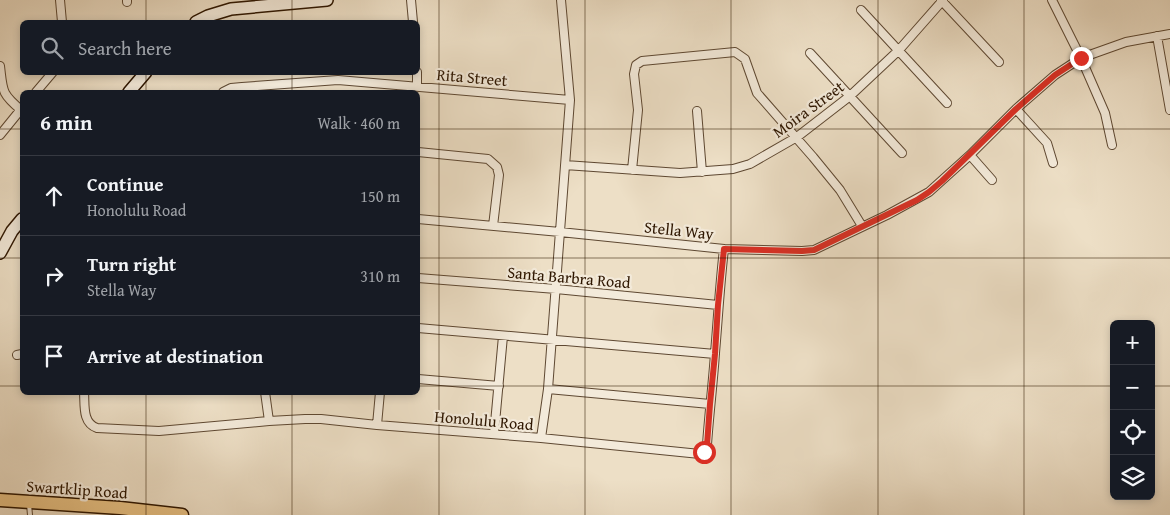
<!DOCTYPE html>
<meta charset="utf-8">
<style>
body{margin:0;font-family:"Gentium Book Plus",serif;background:#242831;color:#f1f3f6}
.controls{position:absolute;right:15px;bottom:15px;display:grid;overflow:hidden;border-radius:8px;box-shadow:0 2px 8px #0003}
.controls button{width:45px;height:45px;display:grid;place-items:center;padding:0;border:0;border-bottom:1px solid #363941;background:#171b24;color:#f1f3f6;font:25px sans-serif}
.stop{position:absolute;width:15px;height:15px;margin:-11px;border:4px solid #d93025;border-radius:50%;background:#fff}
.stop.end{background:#d93025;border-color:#fff;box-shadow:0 1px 5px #0008}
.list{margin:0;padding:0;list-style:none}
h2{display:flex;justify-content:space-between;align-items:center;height:65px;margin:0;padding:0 20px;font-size:21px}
h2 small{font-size:16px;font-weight:400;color:#9ea1a6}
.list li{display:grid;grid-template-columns:32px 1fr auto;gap:15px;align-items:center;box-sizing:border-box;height:80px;padding:0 20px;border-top:1px solid #363941}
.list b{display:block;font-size:19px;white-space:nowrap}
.list p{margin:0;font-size:16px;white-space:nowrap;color:#9ea1a6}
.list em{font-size:16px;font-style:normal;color:#9ea1a6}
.icon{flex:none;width:28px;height:28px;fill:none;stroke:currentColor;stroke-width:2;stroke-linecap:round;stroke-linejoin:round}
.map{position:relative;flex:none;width:1170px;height:515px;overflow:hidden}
.search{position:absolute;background:#171b24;box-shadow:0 2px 8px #0003;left:20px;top:20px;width:400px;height:55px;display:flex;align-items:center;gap:12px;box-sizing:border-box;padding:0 18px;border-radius:8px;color:#9ea1a6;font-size:19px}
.panel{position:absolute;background:#171b24;box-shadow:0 2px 8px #0003;left:20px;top:90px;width:400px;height:305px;border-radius:8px}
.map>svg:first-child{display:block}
</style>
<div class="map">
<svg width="1170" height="515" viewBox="0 0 1170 515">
<rect width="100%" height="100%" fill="#eddfc6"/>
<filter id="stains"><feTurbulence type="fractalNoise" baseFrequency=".004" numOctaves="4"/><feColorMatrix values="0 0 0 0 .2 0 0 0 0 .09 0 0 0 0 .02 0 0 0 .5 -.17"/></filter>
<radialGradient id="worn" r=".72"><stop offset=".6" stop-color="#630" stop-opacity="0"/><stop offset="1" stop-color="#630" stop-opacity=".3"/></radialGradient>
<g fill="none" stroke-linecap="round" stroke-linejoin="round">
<!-- lane casing -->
<g stroke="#5e4832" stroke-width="6">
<path id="lane" d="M29,504l1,11"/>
</g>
<!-- street casing -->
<g stroke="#5e4832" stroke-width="10">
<path id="street" d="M60,0l2,22
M127,0v2
M411,0l2,22
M941,0l58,62
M1052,0l29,58 24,55 7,32
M861,10l86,93
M1157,36l13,74
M810,53l92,100
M0,66c3,25 1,27 21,44
M417,72v14
M36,92l17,-20
M223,92l8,-4 11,-1 96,-7 232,20
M1016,109l31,34 6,20
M697,111l5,61
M0,135l22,-27
M418,152l70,7 9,8 2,8 -6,51
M970,155l22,25
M565,165l115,8 53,-4 17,-5 47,-27 53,-41 49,-46 44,-50
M632,170l6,-60 -4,-36 2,-9 6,-4 93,-9 10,7 12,34 56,64 27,33 22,36
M418,219l142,13 164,17 78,2 12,-1 73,-35 42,-23 41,-37 46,-46 39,-34 26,-17 45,-16 44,-8
M418,278l138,11 162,16
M418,328l297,26
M17,355l5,-1
M418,379l81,7
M548,389l162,15
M84,392c1,13 -2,31 13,36l62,3 110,-10 36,-2h16l56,6 164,13 159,16 6,-4 1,-5c2,-31 6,-61 8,-92 3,-35 5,-70 9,-104
M265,392l4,29
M377,425l3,-33
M494,434l9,-98
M541,438l7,-49 22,-289 -9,-100"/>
</g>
<!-- secondary casing -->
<g stroke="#2e1600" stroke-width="14">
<path id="secondary" d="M196,22l12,-6 23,-7 96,-9
M129,92l17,-20
M0,253l12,-22 10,-12"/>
</g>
<!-- primary casing -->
<g stroke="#2e1600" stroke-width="15">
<path id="primary" d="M0,500l120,8 62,7"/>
</g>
<!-- lane -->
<use href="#lane" stroke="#f3eada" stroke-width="4"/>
<!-- street -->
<use href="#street" stroke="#f3eada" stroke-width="8"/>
<!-- secondary -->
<use href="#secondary" stroke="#f3eada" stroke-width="11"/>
<!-- primary -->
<use href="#primary" stroke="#e6c083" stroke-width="12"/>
</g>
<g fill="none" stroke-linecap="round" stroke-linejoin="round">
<!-- route -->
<path stroke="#d93025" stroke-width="6" d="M704,452l3,-7 3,-41 5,-50 3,-49 6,-56 78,2 12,-1 103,-50 12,-8 13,-11 74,-72 39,-34 26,-17"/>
</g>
<!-- grid -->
<path fill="none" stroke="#2e1600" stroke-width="1" stroke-opacity="0.55" d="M146,0v22M292,0v22M439,0v515M585,0v515M731,0v515M878,0v515M1024,0v515M146,72v20M292,72v20M0,129h22M418,129h752M0,258h22M418,258h752M0,386h22M418,386h696M1151,386h19M146,392v123M292,392v123"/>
<g text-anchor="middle" stroke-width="4.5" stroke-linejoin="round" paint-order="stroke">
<!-- street labels -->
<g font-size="16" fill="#2e1600" stroke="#f3eada">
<text transform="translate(472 77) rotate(5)" y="6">Rita Street</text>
<text transform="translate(808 109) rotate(-36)" y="6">Moira Street</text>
<text transform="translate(679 230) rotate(6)" y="6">Stella Way</text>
<text transform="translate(569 277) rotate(5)" y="6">Santa Barbra Road</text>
<text transform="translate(484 420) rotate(5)" y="6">Honolulu Road</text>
<text transform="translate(77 489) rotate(4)" y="6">Swartklip Road</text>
</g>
</g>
<rect width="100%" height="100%" filter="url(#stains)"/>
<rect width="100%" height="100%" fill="url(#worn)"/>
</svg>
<div class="controls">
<button>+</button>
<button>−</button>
<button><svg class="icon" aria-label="locate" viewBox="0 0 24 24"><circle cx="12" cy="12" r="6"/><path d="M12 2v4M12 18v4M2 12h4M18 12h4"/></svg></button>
<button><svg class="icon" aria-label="layers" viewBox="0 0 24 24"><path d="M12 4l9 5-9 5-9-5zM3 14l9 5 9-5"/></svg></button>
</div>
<div class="stop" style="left:704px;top:452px"></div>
<div class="stop end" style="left:1081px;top:58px"></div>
<div class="search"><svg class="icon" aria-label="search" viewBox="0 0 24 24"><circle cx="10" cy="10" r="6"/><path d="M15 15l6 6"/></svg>Search here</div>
<section class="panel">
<h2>6 min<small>Walk · 460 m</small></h2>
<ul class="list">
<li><svg class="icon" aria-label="ahead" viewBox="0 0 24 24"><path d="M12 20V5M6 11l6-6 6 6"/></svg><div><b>Continue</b><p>Honolulu Road</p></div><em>150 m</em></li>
<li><svg class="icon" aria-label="right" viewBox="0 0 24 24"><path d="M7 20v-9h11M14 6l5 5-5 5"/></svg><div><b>Turn right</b><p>Stella Way</p></div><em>310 m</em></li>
<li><svg class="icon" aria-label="arrive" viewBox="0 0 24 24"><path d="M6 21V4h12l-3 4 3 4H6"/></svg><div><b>Arrive at destination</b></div></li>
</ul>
</section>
</div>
